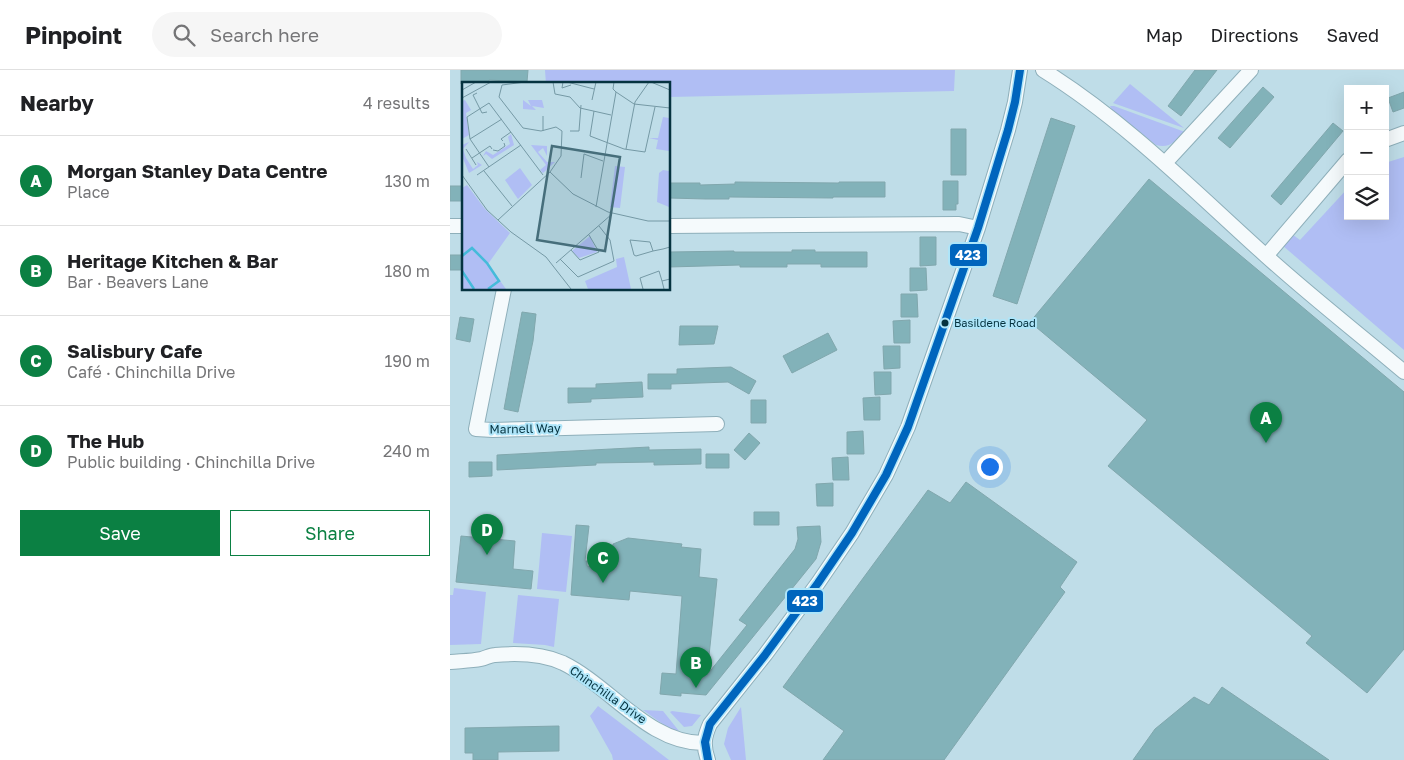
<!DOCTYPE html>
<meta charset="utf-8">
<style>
body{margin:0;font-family:"Golos Text",sans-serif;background:#f6f6f6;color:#202124}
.controls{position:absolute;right:15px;top:15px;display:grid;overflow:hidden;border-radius:0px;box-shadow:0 5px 20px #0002}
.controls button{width:45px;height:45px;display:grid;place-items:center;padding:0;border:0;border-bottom:1px solid #e0e0e0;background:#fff;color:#202124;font:25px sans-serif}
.you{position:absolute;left:539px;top:396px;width:18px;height:18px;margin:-12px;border:4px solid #fff;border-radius:50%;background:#1a73e8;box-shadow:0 0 0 8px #1a73e833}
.badge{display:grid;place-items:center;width:32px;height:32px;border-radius:50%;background:#0b8043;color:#fff;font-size:16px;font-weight:700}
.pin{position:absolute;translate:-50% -41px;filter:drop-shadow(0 1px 2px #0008)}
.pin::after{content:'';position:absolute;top:26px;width:18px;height:15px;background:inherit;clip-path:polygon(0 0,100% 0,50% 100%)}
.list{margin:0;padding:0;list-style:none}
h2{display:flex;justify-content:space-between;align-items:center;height:65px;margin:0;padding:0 20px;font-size:21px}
h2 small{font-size:16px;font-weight:400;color:#757577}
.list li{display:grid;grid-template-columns:32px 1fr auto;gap:15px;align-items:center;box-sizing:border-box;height:90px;padding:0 20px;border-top:1px solid #e0e0e0}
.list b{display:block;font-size:19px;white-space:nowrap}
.list p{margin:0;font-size:16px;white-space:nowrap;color:#757577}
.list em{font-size:16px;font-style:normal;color:#757577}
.actions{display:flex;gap:10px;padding:15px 20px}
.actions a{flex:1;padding:11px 0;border:1px solid #0b8043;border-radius:0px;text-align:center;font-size:18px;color:#0b8043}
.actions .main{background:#0b8043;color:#fff}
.icon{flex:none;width:28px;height:28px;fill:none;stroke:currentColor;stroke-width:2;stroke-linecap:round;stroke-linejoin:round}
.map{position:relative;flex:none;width:954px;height:690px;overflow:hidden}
header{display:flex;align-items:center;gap:30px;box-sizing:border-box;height:70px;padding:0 25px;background:#fff;border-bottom:1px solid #e0e0e0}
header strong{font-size:24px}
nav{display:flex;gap:28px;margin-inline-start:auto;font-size:18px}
.search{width:350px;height:45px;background:#f6f6f6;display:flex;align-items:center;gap:12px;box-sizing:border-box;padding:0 18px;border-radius:28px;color:#757577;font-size:19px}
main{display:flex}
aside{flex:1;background:#fff}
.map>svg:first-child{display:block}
</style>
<header>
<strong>Pinpoint</strong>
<div class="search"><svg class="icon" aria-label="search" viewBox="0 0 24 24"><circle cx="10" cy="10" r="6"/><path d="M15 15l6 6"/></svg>Search here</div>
<nav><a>Map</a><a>Directions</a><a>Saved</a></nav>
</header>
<main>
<aside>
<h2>Nearby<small>4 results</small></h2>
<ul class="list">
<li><span class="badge">A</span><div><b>Morgan Stanley Data Centre</b><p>Place</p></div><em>130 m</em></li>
<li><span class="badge">B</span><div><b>Heritage Kitchen &amp; Bar</b><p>Bar · Beavers Lane</p></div><em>180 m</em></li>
<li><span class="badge">C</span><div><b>Salisbury Cafe</b><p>Café · Chinchilla Drive</p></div><em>190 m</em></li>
<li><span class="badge">D</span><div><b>The Hub</b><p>Public building · Chinchilla Drive</p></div><em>240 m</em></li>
</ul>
<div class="actions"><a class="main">Save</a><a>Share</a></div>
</aside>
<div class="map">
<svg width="954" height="690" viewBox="0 0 954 690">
<rect width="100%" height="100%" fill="#bfdde8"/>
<!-- green -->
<path fill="#b0bef4" d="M95,0h410l-1,21 -285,6v-13h-123z
M680,14l54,44 -71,-25z
M660,36h4l71,26c-9,9 -16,17 -29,13l-44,-35z
M954,87v193l-122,-105 7,-13 11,8 48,-52v28h37v-53z
M92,463l30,3 -6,56 -29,-3z
M4,518l32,4 -5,52 -31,1v-50h3z
M68,525l41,4 -5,48 -9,-2 -32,-2z
M148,636l71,54h-56l-1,-5 -22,-39z
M291,637l5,53h-15l-7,-16 4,-16z
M193,640l20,1 16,20 -11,-3z
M222,641l29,4 -9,11 -8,1 -14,-15z"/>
<!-- building -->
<path fill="#82b2b9" stroke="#81a7ad" d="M11,0h67l-1,12 -38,-2v4h-28z
M745,0h22l-36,46 -13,-10z
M813,17l11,10 -44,51 -12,-10z
M954,22v16l-11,4 -5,-14z
M601,48l24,8 -58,178 -24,-8z
M883,53l10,8 -62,74 -10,-9z
M501,59h15v46h-15z
M699,109l255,213v257l-37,44 -61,-50 6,-7 -204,-170 39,-46 -117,-98z
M493,111h15v23h-2v6h-13z
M285,112l104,1v-1h46v15h-52v1l-104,-1v2h-23l-37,-1v-15h31v2l35,-1z
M0,116h14v15h-14z
M470,167h16v28l-16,1z
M342,180h23v2h52v15h-46v-3h-34v3h-47v-2l-71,2v-15l65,-1v1h58z
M0,185h14v15h-14z
M460,198h16l1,22 -17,1z
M451,224h16l1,23h-17z
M72,242l14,2 -3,27 -15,71 -14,-3z
M10,247l14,2 -4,23 -14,-3z
M460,250v23h-16l-1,-22z
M230,256h38l-4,18 -35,1z
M378,263l9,17 -45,23 -9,-17z
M433,276h17v22l-16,1z
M281,297l25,14 -7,13 -21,-12 -57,2v5h-23v-15h29v-5z
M424,302h17v22l-16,1z
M192,312l1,15 -52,2v3l-23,1v-15h28v-4z
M430,327v23h-16l-1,-22z
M301,330h15v23h-15z
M413,361l1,23h-17v-22z
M299,363l11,10 -15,17 -11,-10z
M199,377v3l52,-1v15l-47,1v-3l-58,1v2l-99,5v-15z
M256,384h23v14h-23z
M398,387l1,23h-16l-1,-22z
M19,392h23v14l-23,1z
M516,412l111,80 -17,25 5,5 -121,168h-121l21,-29 -61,-44 145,-197 22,13z
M383,413v23h-16l-1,-22z
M304,442h25v13h-25z
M126,455l13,1 -4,35h2v5l24,2 2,-24 15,-6 54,6 -1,3 20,2 -2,28 18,2 -10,96 40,-50 -8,-5 56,-71 3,-10 -1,-12 23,-1 1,16 -5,17 -110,136 -25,-2v3l-21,-2 2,-21 14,1 6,-78 -52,-5 -1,9 -58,-5z
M11,466l54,5 -2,28 20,2 -2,18 -75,-7z
M772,617l107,73h-196l22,-31 39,-32 15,8z
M109,656v25l-61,1v8h-25v-7h-8v-25z"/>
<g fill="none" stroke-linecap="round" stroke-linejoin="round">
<!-- minor casing -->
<g stroke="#8eafba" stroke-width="16">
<path id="minor" d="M593,0c82,51 150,120 221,184 45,41 94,79 140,118
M935,70l19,-7
M715,93l86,-93
M0,156h14
M219,156l290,-2 19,4
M816,186l82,-96
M54,219l-28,140 17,1 224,-6
M0,592c10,-1 21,-1 31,-3 5,-1 9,-4 14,-4 22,-2 48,-1 68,8 47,23 86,81 141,80
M258,690c-5,-14 -4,-23 2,-36l55,-69 53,-72 34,-50 34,-58 22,-48 70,-199 30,-98 7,-28 5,-32"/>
</g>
<!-- minor -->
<use href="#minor" stroke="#f5fafc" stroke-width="14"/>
<!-- bus-1 casing -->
<g stroke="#aee5f9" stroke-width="11">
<path id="bus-1" d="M258,690l-3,-18 5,-18 55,-69 53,-72 34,-50 34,-58 22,-48 70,-199 30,-98 7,-28 5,-32"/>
</g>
<!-- bus-1 -->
<use href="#bus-1" stroke="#0065bd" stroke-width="8"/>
</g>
<!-- markers -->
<circle fill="#053340" stroke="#aee5f9" stroke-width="2" cx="495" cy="253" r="4.5"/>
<g text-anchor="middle" stroke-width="4" stroke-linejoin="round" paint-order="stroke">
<!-- bus labels -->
<g font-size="11" fill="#053340" stroke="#aee5f9" text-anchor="start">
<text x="504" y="257">Basildene Road</text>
</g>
<!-- street labels -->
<g font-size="12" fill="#053340" stroke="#aee5f9">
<text transform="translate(75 359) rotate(-1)" y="4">Marnell Way</text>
<text transform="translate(158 625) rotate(35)" y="4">Chinchilla Drive</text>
</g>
</g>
<!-- overview -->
<g transform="translate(12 12)">
<rect width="208" height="208" fill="#bfdde8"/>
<path d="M3,18l6,10 -5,3 3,22 -7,4v-38zM61,18l8,6 -3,-6h14l2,8 -12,-2 4,4 -13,-1zM201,35l6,1v33l-13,-2 2,-9 -9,-2h9zM49,52l3,11 -22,14 -6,-5 -3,2 3,-5 7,4 17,-11 -2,-7zM7,60l-6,7 3,9 7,11 5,-4 -1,-3 5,3 -13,8 -7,-17v-11zM69,63l16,1v10l-4,-8 -5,4 9,10h8l-12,11 -3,-3 6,-5zM153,84l10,1 -5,41 -10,-1zM58,86l12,17 -14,14 -13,-19zM201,88l6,1v36l-12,-5 2,-29zM5,103l18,24 25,24 -22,31 18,25h-44v-101zM128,154l7,16 -18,6 -7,-7zM162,175l7,32h-43l-3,-8 32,-14 -1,-8z" fill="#b0bef4"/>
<path fill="none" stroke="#45bbda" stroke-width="2.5" d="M0,174l10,-8 15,15 12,18 -11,8M0,189l12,18"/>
<path fill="none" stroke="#7599a5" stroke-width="1" d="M63,0l-23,3 -3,12 24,31 18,3 15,-4 6,4 -1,25 -11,16M91,0l2,12 15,3 10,11M101,0l-1,6 9,-3M105,0l27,7M189,0l19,8M0,8l14,-8M154,10l18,12 36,4M15,11l-4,2 9,18 5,-1M0,16l29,-16M130,18l4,-18M118,26l31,7M132,29l-4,25 34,13 21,3 10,-45M81,34v15M108,49h9l2,-26M8,57l32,-20M41,59l-2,-2 10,-7M4,67l10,16M164,67l9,-47 14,-20M31,68l5,1 7,-5 -1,-3M10,76l18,-12 2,3M27,85l-19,-28 -3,-22 22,-14 54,72M22,89l28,35M0,93l25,35 24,22 35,25 25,32M15,93l44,-30M119,96l3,-24 19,7M134,125l20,-115 -3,-3 1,-7M36,138l52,-48 23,22 35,18 40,9h22M109,168l9,10 19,-8 -10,-17M191,169l-3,-9 -20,-2 4,15 2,1 17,-5 10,-2 7,-2M98,177l18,18 36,-16 -4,-21 -11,-14M94,181l56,-49M181,207l-3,-11 19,-7 3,10M202,207l-2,-8 8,-2"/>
<path fill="#466e7b" fill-opacity="0.15" stroke="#466e7b" stroke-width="2.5" d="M90,64l68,11 -15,94 -68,-11z"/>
<rect width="208" height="208" fill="none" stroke="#053340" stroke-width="2.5"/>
</g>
<g stroke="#aee5f9" stroke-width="2">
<rect x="499" y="173" width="39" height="24" rx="5" fill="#0065bd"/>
<rect x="336" y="519" width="38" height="24" rx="5" fill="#0065bd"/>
</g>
<g font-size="14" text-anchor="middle" font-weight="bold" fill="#fff">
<text x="518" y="190">423</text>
<text x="355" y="536">423</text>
</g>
</svg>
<div class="controls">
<button>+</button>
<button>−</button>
<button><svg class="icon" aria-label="layers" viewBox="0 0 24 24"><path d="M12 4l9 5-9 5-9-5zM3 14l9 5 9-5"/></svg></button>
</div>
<div class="you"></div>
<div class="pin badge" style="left:816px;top:373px">A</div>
<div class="pin badge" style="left:246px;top:618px">B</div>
<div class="pin badge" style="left:153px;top:513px">C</div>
<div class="pin badge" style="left:37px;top:485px">D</div>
</div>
</main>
